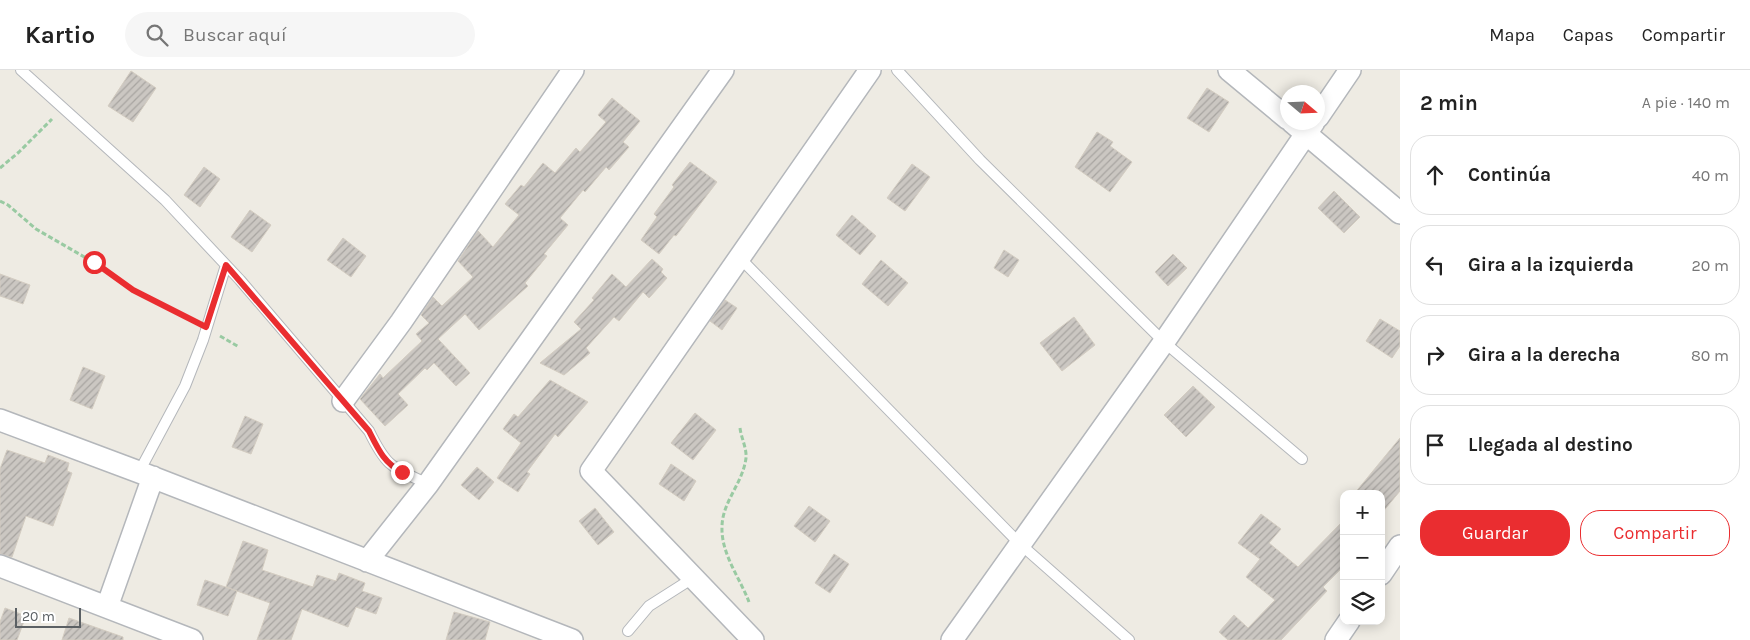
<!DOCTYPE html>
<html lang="es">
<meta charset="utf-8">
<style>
body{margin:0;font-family:Karla,sans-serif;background:#f6f6f6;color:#222}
.controls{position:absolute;right:15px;bottom:15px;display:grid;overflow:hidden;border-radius:10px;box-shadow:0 2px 12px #0003}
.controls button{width:45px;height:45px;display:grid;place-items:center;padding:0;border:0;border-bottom:1px solid #e0e0e0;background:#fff;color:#222;font:25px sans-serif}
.compass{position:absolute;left:1280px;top:15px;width:45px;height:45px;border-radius:50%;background:#fff;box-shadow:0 2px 12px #0003;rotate:109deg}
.scale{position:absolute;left:15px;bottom:12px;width:66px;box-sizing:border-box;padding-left:5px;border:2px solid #5b6064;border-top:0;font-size:14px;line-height:18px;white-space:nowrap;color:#5b6064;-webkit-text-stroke:4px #fff;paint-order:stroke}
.stop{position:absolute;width:15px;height:15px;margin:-11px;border:4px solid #ea2d30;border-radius:50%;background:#fff}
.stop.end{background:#ea2d30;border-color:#fff;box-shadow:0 1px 5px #0008}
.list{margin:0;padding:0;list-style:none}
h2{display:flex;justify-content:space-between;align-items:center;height:65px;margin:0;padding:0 20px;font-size:21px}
h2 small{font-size:16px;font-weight:400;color:#767676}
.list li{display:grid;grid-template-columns:32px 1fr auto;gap:15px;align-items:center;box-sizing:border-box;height:80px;margin:0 10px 10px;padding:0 10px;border:1px solid #e0e0e0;border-radius:20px}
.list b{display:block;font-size:19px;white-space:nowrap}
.list em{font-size:16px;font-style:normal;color:#767676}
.actions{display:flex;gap:10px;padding:15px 20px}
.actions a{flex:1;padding:11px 0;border:1px solid #ea2d30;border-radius:20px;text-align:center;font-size:18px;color:#ea2d30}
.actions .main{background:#ea2d30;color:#fff}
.icon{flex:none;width:28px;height:28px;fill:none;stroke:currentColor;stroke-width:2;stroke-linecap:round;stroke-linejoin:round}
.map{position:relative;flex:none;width:1400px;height:570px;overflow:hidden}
header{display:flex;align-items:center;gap:30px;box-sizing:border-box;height:70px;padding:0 25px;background:#fff;border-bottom:1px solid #e0e0e0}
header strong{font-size:24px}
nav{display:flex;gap:28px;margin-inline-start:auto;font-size:18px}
.search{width:350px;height:45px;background:#f6f6f6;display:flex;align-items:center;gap:12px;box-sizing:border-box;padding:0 18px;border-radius:28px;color:#767676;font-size:19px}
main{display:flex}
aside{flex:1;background:#fff}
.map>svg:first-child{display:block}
</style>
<header>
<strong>Kartio</strong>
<div class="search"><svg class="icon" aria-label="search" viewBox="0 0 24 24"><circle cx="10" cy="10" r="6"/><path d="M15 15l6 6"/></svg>Buscar aquí</div>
<nav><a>Mapa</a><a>Capas</a><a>Compartir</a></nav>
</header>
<main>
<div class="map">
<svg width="1400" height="570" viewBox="0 0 1400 570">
<defs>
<pattern id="building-hatch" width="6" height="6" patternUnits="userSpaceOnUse" patternTransform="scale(1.25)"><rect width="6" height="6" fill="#cbc7c2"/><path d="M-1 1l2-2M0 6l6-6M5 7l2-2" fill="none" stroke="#a8a5a1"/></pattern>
</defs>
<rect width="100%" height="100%" fill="#eeebe3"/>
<!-- building -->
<path fill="url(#building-hatch)" stroke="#d3ccc1" d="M131,1l25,17 -23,34 -25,-16z
M1207,18l22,14 -20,30 -22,-14z
M612,28l28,23 -17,21 6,5 -20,23 -3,-3 -21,25 -2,-2 -23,28 8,7 -24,29 3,2 -22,27 3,3 -49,44 -14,-16 -27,25 32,34 -14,13 -22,-23 -7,7 -2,-2 -27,26 10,11 -23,21 -25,-27 20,-25 3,4 39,-37 -6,-7 13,-11 -8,-8 12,-18 9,9 31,-29 -15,-16 20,-30 15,16 26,-32 -14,-11 16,-19 3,2 19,-24 12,10 21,-25 4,4 26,-30 -8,-7z
M1097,62l16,10 -3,4 22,16 -22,30 -35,-25z
M690,92l27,20 -41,54 -2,-1 -15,19 -18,-14 16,-23 -3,-3 20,-27 -2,-2z
M912,94l18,13 -25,34 -18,-13z
M204,97l16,12 -20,28 -16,-12z
M1334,121l26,26 -16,16 -26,-25z
M250,140l21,15 -19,27 -21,-15z
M852,145l24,21 -16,19 -24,-20z
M343,168l23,18 -15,21 -24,-17z
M1004,180l15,10 -11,17 -14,-9z
M1173,184l14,14 -19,18 -13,-14z
M652,189l11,10 -2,3 6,6 -18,20 -6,-6 -24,29 -5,-4 -28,31 4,5 -26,22 -24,-12 41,-34 -7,-7 20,-22 -2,-2 20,-24 14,13z
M881,190l27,23 -20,23 -26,-22z
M0,204l30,11 -7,19 -23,-8z
M725,230l12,8 -15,22 -12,-9z
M1074,247l21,28 -33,26 -22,-28z
M1380,249l20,12v15l-8,12 -26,-17z
M83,297l22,9 -13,33 -22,-9z
M550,310l38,22 -30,35 -3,-3 -28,38 3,2 -12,18 -21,-14 24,-35 -18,-14 11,-15 4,3z
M1193,316l22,21 -29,30 -22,-22z
M695,343l21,17 -23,30 -22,-17z
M245,346l18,8 -12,30 -19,-7z
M1400,368v53l-19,23v-20h-27z
M7,380l38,13 3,-8 21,8 -2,8 5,2 -19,53 -27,-10 -14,41 -12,-3v-85z
M671,394l25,17 -12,20 -25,-17z
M477,397l17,15 -15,18 -18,-15z
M809,436l21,15 -15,21 -21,-16z
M595,438l19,24 -16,13 -19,-24z
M1261,444l20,15 -12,14 29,24 46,-47v46l-21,21 4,4 -46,49h-53l-9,-8 15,-17 14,13 27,-28 -29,-23 14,-18 -22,-16z
M243,471l25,9 -6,20 51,17 4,-12 19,6 3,-8 26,10 -3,8 20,7 -6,16 -20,-7 -8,20 -46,-18 -11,31h-34l13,-37 -44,-16z
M834,484l15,10 -19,29 -15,-10z
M205,510l32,11 -9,25 -31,-11z
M5,538l21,8 -9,24h-17v-18z
M454,542l36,10 -5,18h-39z
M69,548l54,19v3h-61z"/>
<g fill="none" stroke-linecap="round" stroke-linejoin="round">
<!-- lane casing -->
<g stroke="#b4b7bb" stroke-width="12">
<path id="lane" d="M21,0l144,130 75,80 129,151c18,37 23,36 59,53
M897,0l83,90 184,182 138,117
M739,187l280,286 110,97
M139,402l46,-86 18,-46 23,-75
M628,561l21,-25 44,-28"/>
</g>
<!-- street casing -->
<g stroke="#b4b7bb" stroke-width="24">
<path id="street" d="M1229,0l59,49
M1318,47l32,-47
M1292,52l108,91
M343,331l58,-79 172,-252
M0,350l139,52 433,168
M367,491l61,-77 295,-414
M0,496l192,74
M1381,504l19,-28
M107,537l46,-130
M753,570l-162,-169 279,-401
M952,570l212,-298 150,-220
M1336,570l13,-19"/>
</g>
<!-- path -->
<path stroke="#99caa2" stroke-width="3" stroke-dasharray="5 2.5" stroke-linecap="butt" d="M0,98l19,-16 33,-33
M0,131l8,4 28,24 57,33 40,28 60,31
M220,266l19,11
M740,358c1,9 7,21 6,30 -3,25 -24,44 -24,69 -1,27 18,51 27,75"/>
<!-- lane -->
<use href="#lane" stroke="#fff" stroke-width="10"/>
<!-- street -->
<use href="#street" stroke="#fff" stroke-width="21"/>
</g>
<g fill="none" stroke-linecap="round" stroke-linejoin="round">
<!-- route -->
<path stroke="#ea2d30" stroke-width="6" d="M94,192l39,28 73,37 20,-62 143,166c9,18 15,32 33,41"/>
</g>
</svg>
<div class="controls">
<button>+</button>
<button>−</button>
<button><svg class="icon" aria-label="layers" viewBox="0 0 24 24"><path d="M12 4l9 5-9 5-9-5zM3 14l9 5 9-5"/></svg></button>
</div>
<svg class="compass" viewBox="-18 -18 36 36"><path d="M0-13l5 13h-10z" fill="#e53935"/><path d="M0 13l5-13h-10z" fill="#767676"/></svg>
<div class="scale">20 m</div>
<div class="stop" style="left:94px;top:192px"></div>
<div class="stop end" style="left:402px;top:402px"></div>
</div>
<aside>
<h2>2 min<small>A pie · 140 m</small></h2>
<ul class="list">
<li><svg class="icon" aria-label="ahead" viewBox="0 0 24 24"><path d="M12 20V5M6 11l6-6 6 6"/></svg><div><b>Continúa</b></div><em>40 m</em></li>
<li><svg class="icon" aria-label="left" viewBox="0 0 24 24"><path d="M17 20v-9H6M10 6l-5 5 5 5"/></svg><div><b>Gira a la izquierda</b></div><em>20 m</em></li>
<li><svg class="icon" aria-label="right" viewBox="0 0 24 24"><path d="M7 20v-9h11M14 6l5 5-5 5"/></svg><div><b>Gira a la derecha</b></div><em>80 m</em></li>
<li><svg class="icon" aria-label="arrive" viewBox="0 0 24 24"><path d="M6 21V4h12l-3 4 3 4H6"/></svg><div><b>Llegada al destino</b></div></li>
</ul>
<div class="actions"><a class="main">Guardar</a><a>Compartir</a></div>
</aside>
</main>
